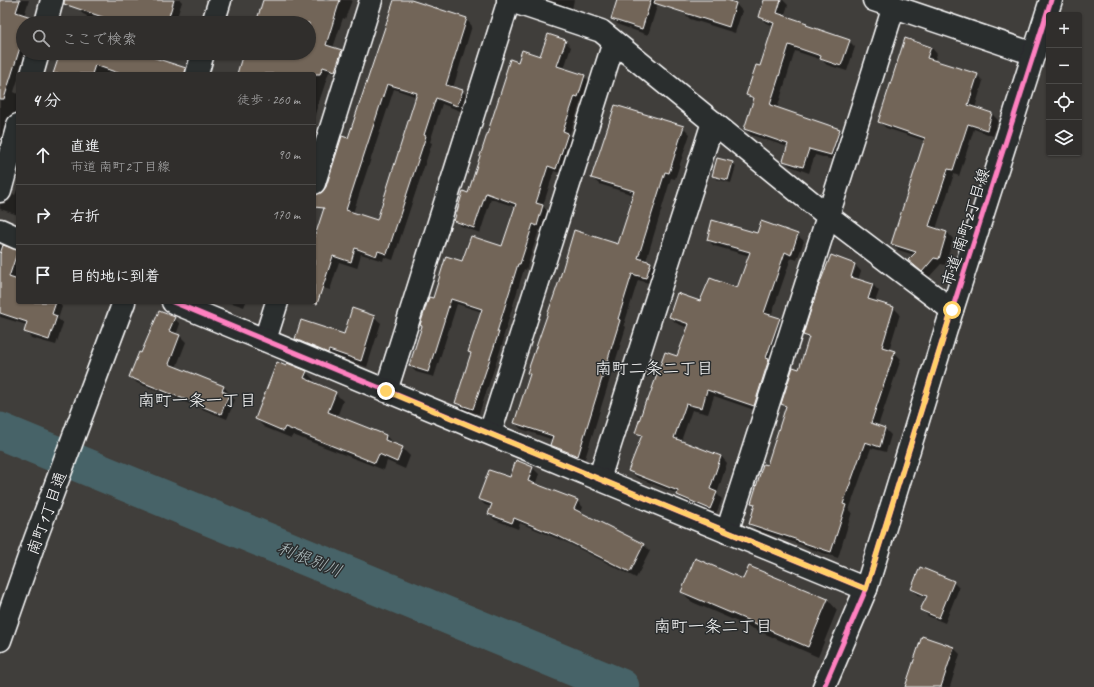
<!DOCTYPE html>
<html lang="ja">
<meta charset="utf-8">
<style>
body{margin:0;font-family:Caveat,"Klee One",sans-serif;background:#383634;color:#f1f3f6}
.controls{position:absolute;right:12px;top:12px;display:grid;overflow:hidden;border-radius:4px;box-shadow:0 1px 3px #0004}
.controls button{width:36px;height:36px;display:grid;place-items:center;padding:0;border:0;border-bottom:1px solid #4b4a48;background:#302e2c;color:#f1f3f6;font:20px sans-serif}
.stop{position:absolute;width:12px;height:12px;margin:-9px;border:3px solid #ffd166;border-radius:50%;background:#fff}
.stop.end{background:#ffd166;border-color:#fff;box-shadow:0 1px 4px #0008}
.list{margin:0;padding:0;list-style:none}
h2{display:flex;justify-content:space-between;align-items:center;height:52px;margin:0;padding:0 16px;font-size:17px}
h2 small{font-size:13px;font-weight:400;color:#a8a8a9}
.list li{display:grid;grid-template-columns:26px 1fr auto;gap:12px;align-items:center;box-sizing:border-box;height:60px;padding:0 16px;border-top:1px solid #4b4a48}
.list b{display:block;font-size:15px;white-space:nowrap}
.list p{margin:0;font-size:13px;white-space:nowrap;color:#a8a8a9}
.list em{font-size:13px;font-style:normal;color:#a8a8a9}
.icon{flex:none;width:22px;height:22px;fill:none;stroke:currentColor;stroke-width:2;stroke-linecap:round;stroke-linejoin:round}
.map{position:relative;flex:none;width:1094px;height:687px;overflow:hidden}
.search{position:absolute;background:#302e2c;box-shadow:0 1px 3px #0004;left:16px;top:16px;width:300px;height:44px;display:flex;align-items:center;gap:10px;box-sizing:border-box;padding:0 14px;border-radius:22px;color:#a8a8a9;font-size:15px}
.panel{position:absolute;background:#302e2c;box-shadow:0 1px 3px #0004;left:16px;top:72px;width:300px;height:232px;border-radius:4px}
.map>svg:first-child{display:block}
</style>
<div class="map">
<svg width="1094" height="687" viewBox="0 0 1094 687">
<rect width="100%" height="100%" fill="#403e3b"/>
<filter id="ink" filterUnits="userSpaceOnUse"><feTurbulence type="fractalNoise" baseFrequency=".025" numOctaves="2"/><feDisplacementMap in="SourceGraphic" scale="8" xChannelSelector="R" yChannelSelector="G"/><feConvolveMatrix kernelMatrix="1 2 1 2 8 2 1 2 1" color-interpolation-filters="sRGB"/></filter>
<g filter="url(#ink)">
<!-- shadow -->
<path fill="#0007" fill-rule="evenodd" d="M0,0h29l-5,16 5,1 6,6h-12v30h3l-6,21h-2v5l-4,13 4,2v17l-18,42z
M80,0h100l2,2 -7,21h-91l3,-7 -4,-2 -6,-6z
M262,0h90l-7,19 -2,-1 -10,30 8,3 7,6 -6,19 -13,-4 -15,45v-43h-77l7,-21h65v-30h-52l6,-21z
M395,0h13l58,19 6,7 -19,62 9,3 7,6 -6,15 -21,-8 -12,38 2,1 -39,117 -9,-3 -1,4 -22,-7 -4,14 -18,-6 -9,28 -16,-5v-34l34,-112zM394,89l23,8 -39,124 -25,-8z
M546,0h28l-2,9z
M618,0h41l-11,35 -29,-10 -7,-6z
M666,0h57l13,4 6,7 -7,22 -45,-14 -7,-7z
M765,0h18l5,5 -4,12 22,7 4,3 39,14 6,6 -8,24 -20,-6 -5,-5 -27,-9 -18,58 63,21 6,6 -9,25 -22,-6 -6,18 -19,-7 -6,-6 4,-13 -37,-12 -6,-6 9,-28 -7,-6 14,-27 13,-42 -8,-3 -6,-6z
M565,41l6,6 -7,22 20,7 6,6 -6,20 -3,-1 -12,35 4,4 -11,34 -8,-3 -11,35 5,6 -5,19 -4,-1 -13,40 -2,-1 -21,69 1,1 -25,75 -17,-5 -6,-6 16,-49 -3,-2 13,-40 -25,-8 -23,73 -18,-5 -6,-6 13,-39 -2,-2 12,-25 30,-37 40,-15 13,-41 -25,-8 -11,34 -19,-7 -6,-6 14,-26 50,-130 22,-7z
M931,47l6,7 -3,8 43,13 6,6 -8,27 17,6 6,6 -5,16 -19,-7 -15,47 -5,-2 -18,55 11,3 6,7 -8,26 -4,-1 -12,13 -13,-11 -2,-11 -16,-5 -6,-7 33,-102 -39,-13 -7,-6z
M75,53h90l-2,8 11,13h-120z
M683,127l7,7 -15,45 -4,-1 -25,83 4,2 7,6 -5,15 -14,-4 -14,45 2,2 -42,135 -27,-11 -6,-6 2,-5 -32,-11 -6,-6 15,-48 -2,-2 91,-127 15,-51 -35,-11 -7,-6z
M314,129l3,1 6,6 -9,12z
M732,163l4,3 -5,17 -15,-4 -3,-4z
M18,187v28l-18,-6v-5h3l6,-3 4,-7 2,1z
M758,234l39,1 7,6 -7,19 -6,-2 -20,58 8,3 6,6 -25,87 -46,-16 -6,18 -16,-4 -11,31 40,15 6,7 -10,31 5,5 -6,15 -32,-13 -6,-7 -42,-17 -7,-7 13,-31 -6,-7 12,-30 30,-44 10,-30 -12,-5 -6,-6 31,-14 37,-14 12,-33 -36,-10 -6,-6z
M0,245l18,7v23l-2,5 2,1v21h40l4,5 -4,12 5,4 -7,22 -25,-7 -6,-7 2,-6 -27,-8z
M831,256l24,9 6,6 -3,9 15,5 6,6 -4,11 19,6 6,6 -11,36 5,2 7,7 -23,67 7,3 6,6 -5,17 -15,-4 -22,62 3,2 -14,46 -33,-11 -3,-2 -45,-15 -7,-6 6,-18 -4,-4 16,-36 18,-57 -4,-5 17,-34 10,-30 -5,-5zM853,267h3l-6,15 -2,-1z
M229,302h17l-2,5z
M374,317l7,6 -14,44 -31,-11 -1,3 -33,-14 -6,-6 49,-4z
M174,318l6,6 -4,11 4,1 6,6 -10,26 48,19 11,13 -8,19 -90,-36 -6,-6 10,-22z
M306,372l8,8 -1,3 22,10 8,8 -6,16 49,19 8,8 8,4 8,8 -5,13 -18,-8 -3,9 -91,-35 -2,3 -27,-11 -8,-8z
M517,461l16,7 6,6 -4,11 42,16 6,6 -2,6 63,32 6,6 -14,27 -68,-35 -48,-20 -2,6 -23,-9 -6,-6 3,-7 -7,-2 -6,-6 31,-21z
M749,567l79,33 9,10 -19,47 -126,-55 -10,-10 62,-12z
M953,582l6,6 -14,35 -17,-7 -6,-6 5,-12 -9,-3 -6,-6z
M954,648l6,6 -10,33h-44z"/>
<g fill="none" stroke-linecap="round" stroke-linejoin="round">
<!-- river -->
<path stroke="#466468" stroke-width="37" d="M0,431l621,256"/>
</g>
<!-- building -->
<path fill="#726559" stroke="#fff" fill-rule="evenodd" d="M0,0h20l-4,12 15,5 -2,6h-6v15l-19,61h-4z
M64,0h110l-7,23h-47l-56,-19z
M263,0h77l-14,45 16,5 -7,21 -12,-4 -3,7h-83l6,-21h66v-30h-53z
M394,0h17l56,18 -21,67 17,5 -6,16 -21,-8 -12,37 2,1 -39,118 -9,-3 -2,5 -21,-8 -4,14 -18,-6 -16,48 -3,-1v-64l10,-31 -10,-1v-12l8,-3 4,-5 16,-51 6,2zM387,84l30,9 -40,127 -31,-10z
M617,0h34l-9,29 -31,-10z
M655,0h72l9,3 -7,24 -75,-24z
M764,0h17l-4,13 30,10 -1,2 44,15 -9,26 -21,-7 1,-3 -32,-11 -19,60 70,24 -9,26 -22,-6 -6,18 -20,-6 5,-17 -44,-15 10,-31 -8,-3 10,-30 4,1 14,-43 -15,-6z
M548,34l18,6 -9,26 28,9 -7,22 -3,-1 -12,35 5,2 -12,36 -8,-3 -12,37 7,2 -6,21 -4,-2 -13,40h-2l-21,68h2l-26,77 -18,-6 16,-50 -3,-1 14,-43 -31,-10 -23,73 -19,-6 13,-40 -2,-1 9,-28 4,1 13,-42 16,5 9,-25 31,10 14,-42 -30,-11 -12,35 -20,-7 9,-30 5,2 38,-117 -1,-1 5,-16 8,3 4,-12 18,6z
M905,38l26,9 -4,11 51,16 -10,31 24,8 -5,17 -19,-6 -15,46 -5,-1 -19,57 18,6 -8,27 -5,-1 -12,14 -14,-12 8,-8 -25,-8 34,-106 -47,-16z
M60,53h93l-1,4 34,11 -1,6h-64l-26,-9 -3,9h-39z
M615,105l69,21 -15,47 -4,-1 -27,86 13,4 -5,16 -14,-4 -14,45 2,1 -42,136 -28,-11 3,-9 -39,-13 16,-49 -3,-1 32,-92 15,-51 44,14 13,-40 -1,-1 4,-12 -43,-13z
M717,158l16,4 -5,18 -16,-4z
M712,220l45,13 4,-12 37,13 -7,21 -6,-3 -21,61 16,5 -14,40 3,1 -15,47 -47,-16 -5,18 -16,-4 -12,34 47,18 -11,33 7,3 -7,17 -33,-14 1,-4 -50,-20 14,-36 -7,-2 11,-33h2l17,-48 12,4 12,-32 -20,-7 8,-24 23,8 10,-23 27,10 13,-36 -43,-12z
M3,245l15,5 -9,27 9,3v22h38l-4,12 5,2 -8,24 -25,-8 3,-10 -27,-9v-59z
M831,255l24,9 -4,13 22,7 -5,15 26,8 -12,40 13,4 -24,72 14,5 -5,19 -15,-5 -22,62 3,1 -15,47 -33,-11v-1l-49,-16 6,-20 -4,-1 5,-16 7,-23 4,1 19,-59 -5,-2 12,-37 6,2 10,-32 -6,-2 14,-45z
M352,308l23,8 -14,45 -32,-11 -1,3 -33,-14 6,-19 43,14z
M159,311l16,6 -6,14 11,4 -11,29 55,22 -2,5 7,3 -8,20 -92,-37 10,-25 2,1z
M277,362l9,4 1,-3 20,8 -3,7 32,14 -8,20 58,23 -1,5 18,7 -6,15 -18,-8 -4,9 -90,-36 -2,4 -28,-12z
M516,460l17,7 -5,14 50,19 -4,9 70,35 -14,28 -70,-35 -46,-19 -2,5 -24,-9 4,-10 -14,-5 11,-29 21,7z
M695,558l48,21 6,-13 79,33 -20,48 -35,-15v-1l-92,-39z
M920,567l34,14 -15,37 -19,-8 7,-14 -16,-7z
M922,636l32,11 -13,40h-36z"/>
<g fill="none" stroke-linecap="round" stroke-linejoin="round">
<!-- minor casing -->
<g stroke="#fff" stroke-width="25">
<path id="minor" d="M508,0l93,31 227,185 124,94
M874,0l160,54
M46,23l6,-23
M32,74l6,-21
M314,183l57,-183
M0,191l18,-66
M265,340l12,-38
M386,391l123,-391
M490,433l124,-391
M599,479l114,-357
M727,532l101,-316 66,-210
M824,687l42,-98"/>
</g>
<!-- tertiary casing -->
<g stroke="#fff" stroke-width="25">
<path id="tertiary" d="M213,23l7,-23
M197,74l6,-21
M0,230l18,8
M173,302l426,177 267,110 86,-279 99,-310
M0,640l35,-100 89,-238"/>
</g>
<!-- minor -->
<use href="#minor" stroke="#2a2d2e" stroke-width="22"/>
<!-- tertiary -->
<use href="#tertiary" stroke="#2a2d2e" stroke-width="22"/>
<!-- cycleway casing -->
<g stroke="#2a2d2e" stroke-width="8">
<path id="cycleway" d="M173,302l426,177 267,110
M824,687l42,-98 86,-279 99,-310"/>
</g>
<!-- cycleway -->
<use href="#cycleway" stroke="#ff80c0" stroke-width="5"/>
</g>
</g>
<g fill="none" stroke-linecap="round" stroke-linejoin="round" filter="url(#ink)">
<!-- route -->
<path stroke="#ffd166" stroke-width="5" d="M386,391l480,198 86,-279"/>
</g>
<g text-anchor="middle" stroke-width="3" stroke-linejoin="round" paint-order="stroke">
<!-- street labels -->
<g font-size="16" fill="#fff" stroke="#2a2d2e">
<text transform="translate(965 227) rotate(-72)" y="6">市道 南町2丁目線</text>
<text transform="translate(46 513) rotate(-70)" y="6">南町1丁目通</text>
</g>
<!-- neighbourhood labels -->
<g font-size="17" fill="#fff" stroke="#2a2d2e">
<text x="654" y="374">南町二条二丁目</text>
<text x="197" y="406">南町一条一丁目</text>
<text x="713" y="632">南町一条二丁目</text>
</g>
<!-- water labels -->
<g font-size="17" font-style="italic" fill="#acb9bb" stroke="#2a2d2e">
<text transform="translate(310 559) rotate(22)" y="6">利根別川</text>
</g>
</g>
</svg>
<div class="controls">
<button>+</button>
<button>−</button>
<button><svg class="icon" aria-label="locate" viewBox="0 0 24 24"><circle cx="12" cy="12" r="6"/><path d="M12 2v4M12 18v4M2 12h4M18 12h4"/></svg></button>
<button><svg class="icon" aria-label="layers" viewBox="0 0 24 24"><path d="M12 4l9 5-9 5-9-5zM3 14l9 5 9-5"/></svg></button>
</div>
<div class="stop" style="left:952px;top:310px"></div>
<div class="stop end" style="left:386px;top:391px"></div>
<div class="search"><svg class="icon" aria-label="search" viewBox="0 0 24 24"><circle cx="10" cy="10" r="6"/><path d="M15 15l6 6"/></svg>ここで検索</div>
<section class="panel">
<h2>4 分<small>徒歩 · 260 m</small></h2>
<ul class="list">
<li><svg class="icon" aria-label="ahead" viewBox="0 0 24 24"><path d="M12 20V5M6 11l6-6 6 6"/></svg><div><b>直進</b><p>市道 南町2丁目線</p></div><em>90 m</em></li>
<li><svg class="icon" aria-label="right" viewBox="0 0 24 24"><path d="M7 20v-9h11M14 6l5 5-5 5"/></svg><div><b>右折</b></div><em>170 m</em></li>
<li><svg class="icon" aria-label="arrive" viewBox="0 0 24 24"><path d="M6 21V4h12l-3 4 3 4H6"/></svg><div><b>目的地に到着</b></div></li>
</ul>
</section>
</div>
